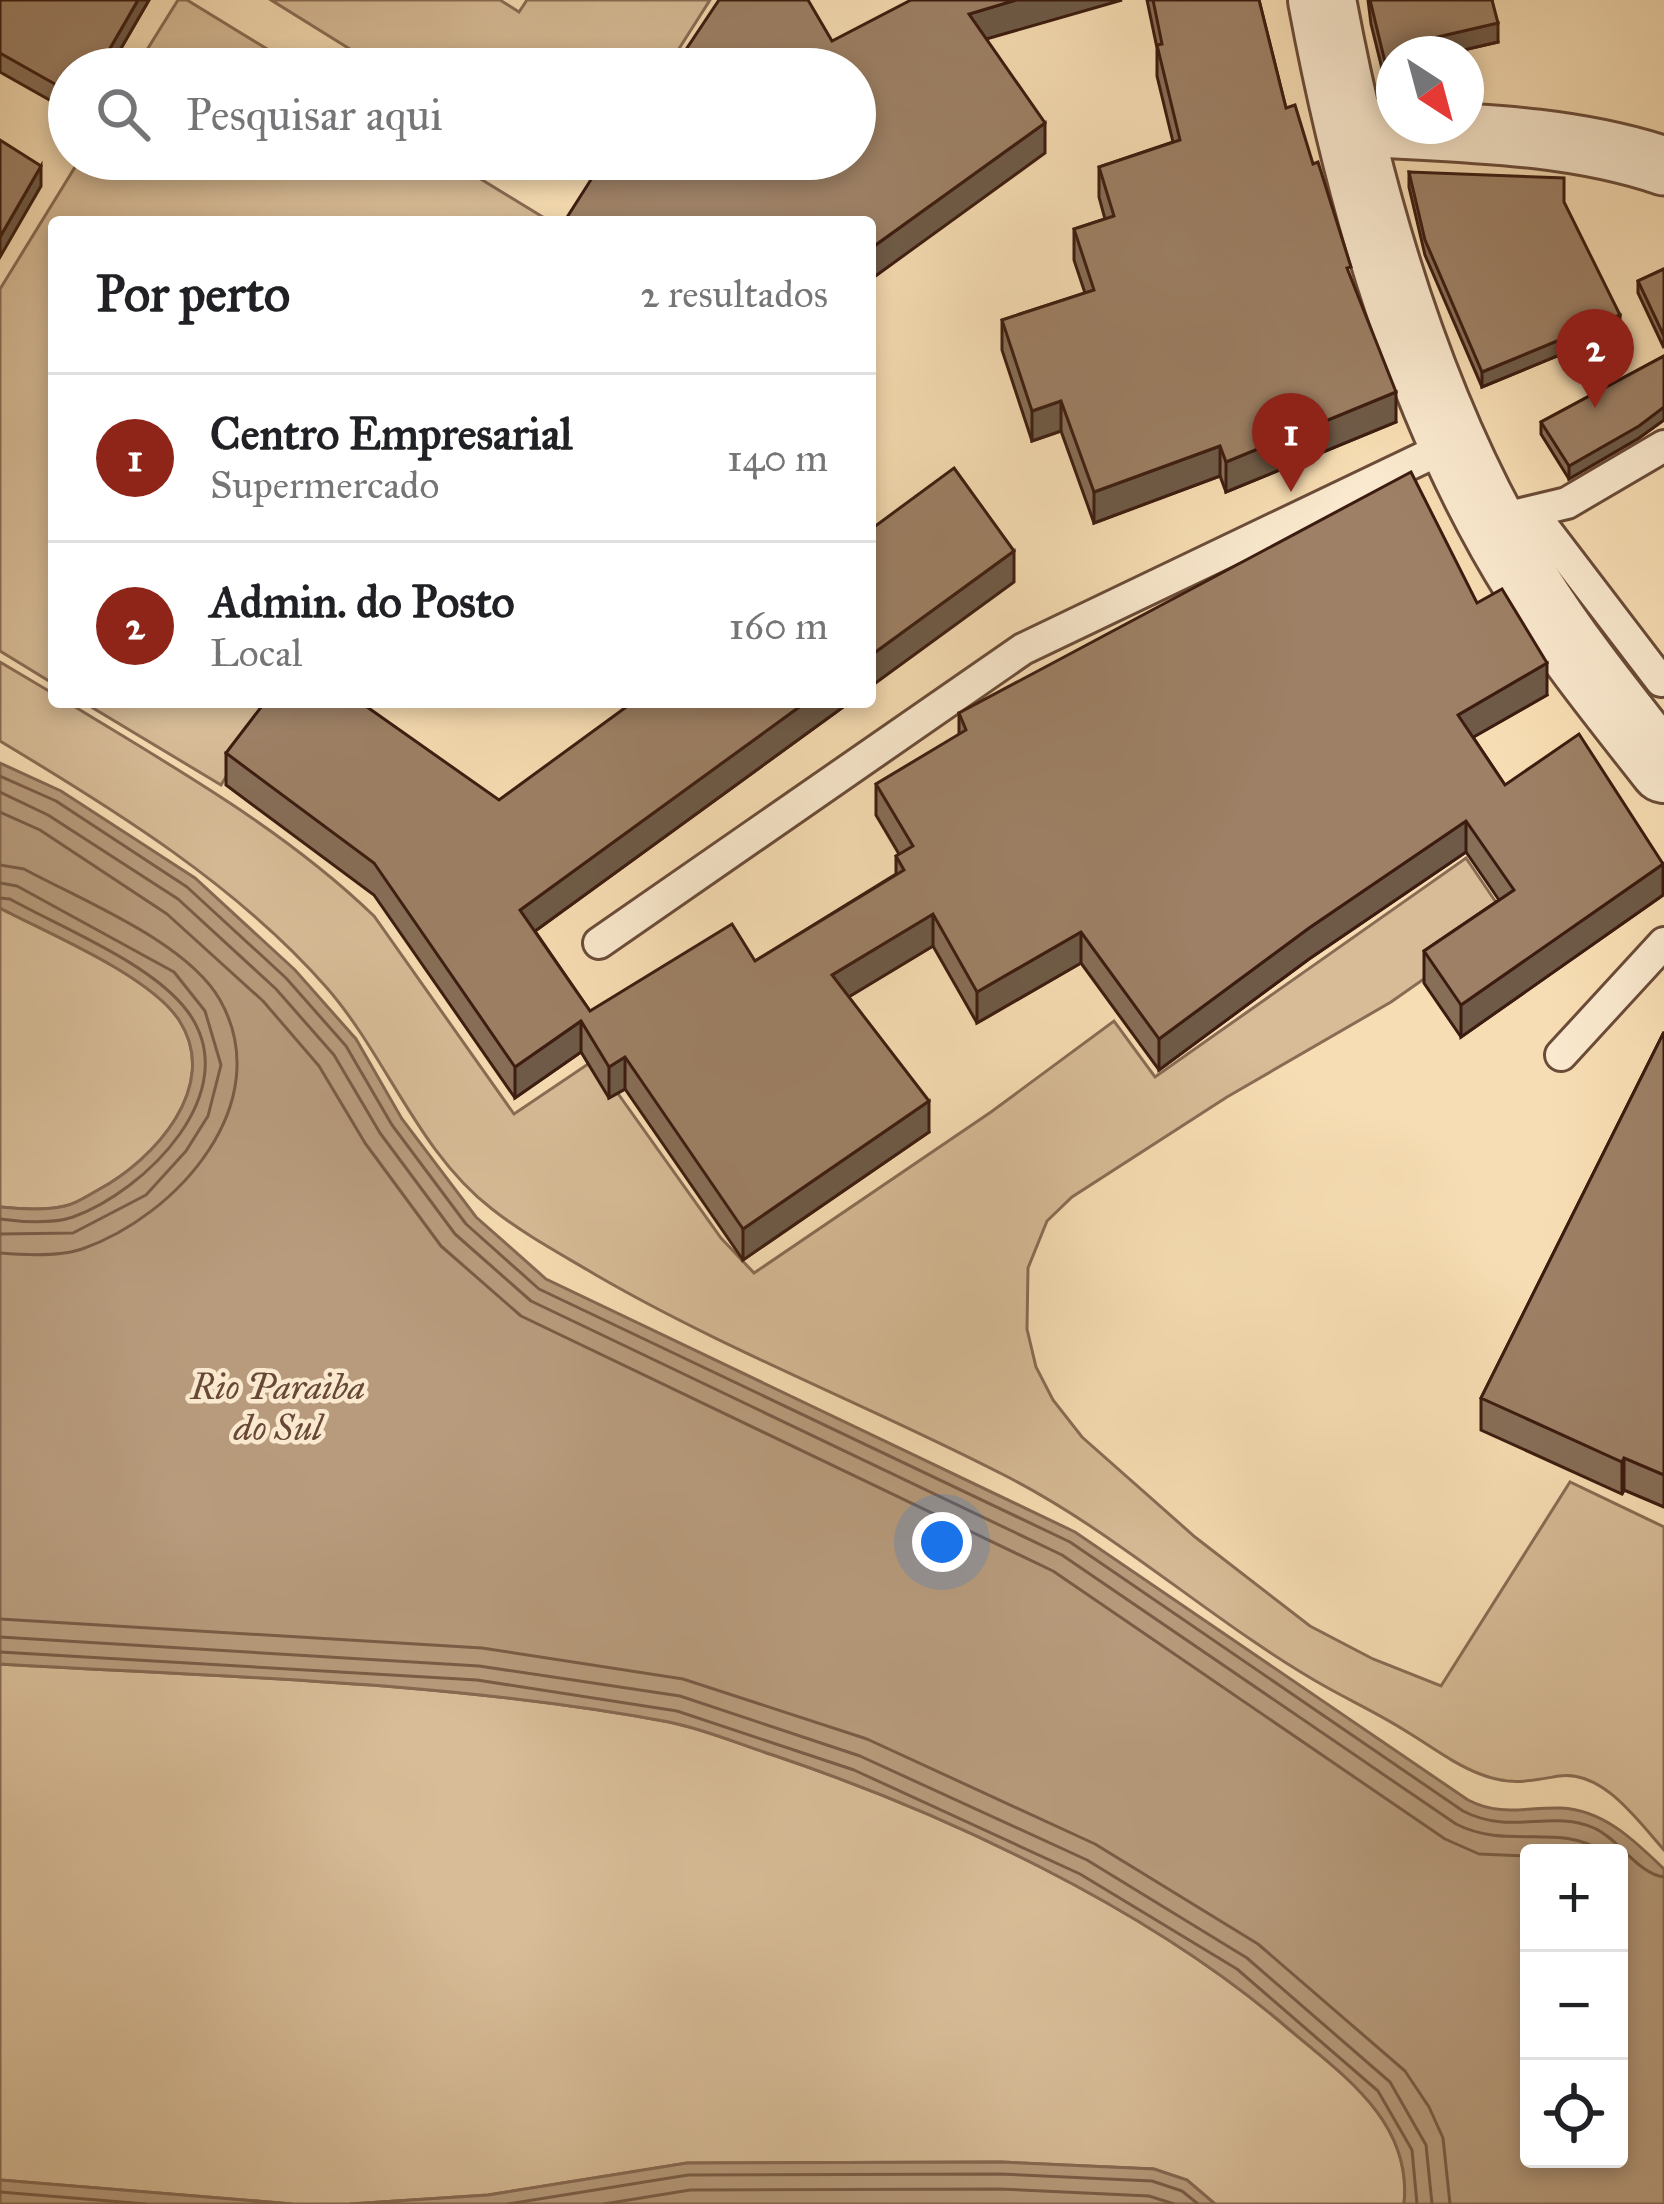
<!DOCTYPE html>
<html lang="pt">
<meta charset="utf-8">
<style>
body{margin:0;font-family:"IM FELL Great Primer",serif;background:#f6f6f6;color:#202124}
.controls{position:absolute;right:36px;bottom:36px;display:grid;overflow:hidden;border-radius:12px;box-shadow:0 6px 18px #0003}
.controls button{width:108px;height:108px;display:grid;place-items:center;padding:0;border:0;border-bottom:3px solid #e0e0e0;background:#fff;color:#202124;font:60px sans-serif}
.compass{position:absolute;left:1376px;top:36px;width:108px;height:108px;border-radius:50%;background:#fff;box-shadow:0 6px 18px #0003;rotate:144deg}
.you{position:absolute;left:942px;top:1542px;width:42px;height:42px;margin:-30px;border:9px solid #fff;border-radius:50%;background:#1a73e8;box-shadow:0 0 0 18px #1a73e833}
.badge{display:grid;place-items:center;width:78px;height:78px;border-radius:50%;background:#8f2418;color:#fff;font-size:39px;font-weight:700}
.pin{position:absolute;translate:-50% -99px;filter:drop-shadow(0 3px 6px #0008)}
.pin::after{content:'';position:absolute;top:63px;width:42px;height:36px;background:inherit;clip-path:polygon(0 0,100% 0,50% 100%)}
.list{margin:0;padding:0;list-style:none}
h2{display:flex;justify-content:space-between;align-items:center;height:156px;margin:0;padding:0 48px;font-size:51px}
h2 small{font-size:39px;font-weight:400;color:#757577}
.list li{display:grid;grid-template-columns:78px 1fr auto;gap:36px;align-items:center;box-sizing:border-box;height:168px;padding:0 48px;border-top:3px solid #e0e0e0}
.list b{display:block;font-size:45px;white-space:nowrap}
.list p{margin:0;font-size:39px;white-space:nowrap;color:#757577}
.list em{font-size:39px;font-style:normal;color:#757577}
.icon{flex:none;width:66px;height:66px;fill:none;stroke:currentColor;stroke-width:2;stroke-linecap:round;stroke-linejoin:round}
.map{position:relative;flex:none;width:1664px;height:2204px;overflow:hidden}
.search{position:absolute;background:#fff;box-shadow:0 6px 18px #0003;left:48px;top:48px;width:828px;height:132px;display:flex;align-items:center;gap:30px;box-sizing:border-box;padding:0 42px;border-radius:66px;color:#757577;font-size:45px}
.panel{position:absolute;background:#fff;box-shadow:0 6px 18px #0003;left:48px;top:216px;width:828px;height:492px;border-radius:12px}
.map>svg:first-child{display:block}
</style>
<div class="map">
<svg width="1664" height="2204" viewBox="0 0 1664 2204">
<rect width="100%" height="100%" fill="#f7ddb3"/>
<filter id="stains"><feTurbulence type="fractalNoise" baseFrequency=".00167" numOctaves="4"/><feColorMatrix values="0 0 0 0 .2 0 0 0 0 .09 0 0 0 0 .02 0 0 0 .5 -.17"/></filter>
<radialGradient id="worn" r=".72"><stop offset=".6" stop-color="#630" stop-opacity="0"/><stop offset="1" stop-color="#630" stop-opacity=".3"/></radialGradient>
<!-- green -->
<path fill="#d7bc97" stroke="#8a6c54" stroke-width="3" d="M178,0h9l113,69h-165z
M271,0h229l19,12 8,-12h183l-44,69h-284z
M80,159h368l103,63h-497v462l-54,-33v-362z
M0,662l54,32v8h13c106,65 217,127 307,214l140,198 80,-54 127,178 33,35 237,-161 123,-91 41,56 311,-219 42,62 -117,82 -164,95 -155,100 -25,24 -19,47 -1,61 9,38 17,33 29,37 113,100 115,89 63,33 68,27 129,-204 94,45v323c-26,-29 -61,-80 -105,-74 -30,5 -49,10 -79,-2 -26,-10 -48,-27 -71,-41 -26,-17 -54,-30 -81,-45 -114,-64 -209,-155 -326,-214 -134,-69 -275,-123 -406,-199 -35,-21 -71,-40 -104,-66 -74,-57 -105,-152 -165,-221 -89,-102 -212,-178 -327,-247z
M83,702h189l-51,83z
M0,908c50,26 149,67 179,112 43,66 -25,140 -81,170 -11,6 -22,14 -33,16 -20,5 -45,3 -65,1z
M0,1664c223,13 449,17 669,58 35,7 70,22 104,33 172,58 373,152 511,270 56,48 129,95 120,179h-189l-28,-24 -33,-11 -153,-7 -314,1 -199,32 -138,9h-58l-292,-24z"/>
<!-- water -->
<path fill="#b79b7c" stroke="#866851" stroke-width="3" fill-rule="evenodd" d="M0,763l61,28 134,87 100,92 61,69 46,80 74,98 70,62 529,253 393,268c33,17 58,7 93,8 43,2 74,33 103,61v335h-260c9,-84 -64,-131 -120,-179 -138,-118 -339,-212 -511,-270 -34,-11 -69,-26 -104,-33 -220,-41 -446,-45 -669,-58v-457c20,2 45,4 65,-1 11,-2 22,-10 33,-16 56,-30 124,-104 81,-170 -30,-45 -130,-86 -179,-112zM1529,1853h90v306h-90z
M1001,2162l153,7 33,11 28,24h-865l138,-9 199,-32z
M0,2180l292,24h-292z"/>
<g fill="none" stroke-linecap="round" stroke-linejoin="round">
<!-- shore -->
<path stroke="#7a5c46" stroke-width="3" d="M0,776l56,25 131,86 99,91 60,68 46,79 74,99 73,65 531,253 393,269c48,25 88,-2 131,17 25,11 44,46 70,49
M0,792l48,23 130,84 98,90 58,66 46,78 75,101 76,67 531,254 394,269c53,27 101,-3 150,29
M0,812l40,18 127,84 96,87 56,65 46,77 76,103 80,70 532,255 392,268 34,15 50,2
M0,865l24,4c59,32 163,73 196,131 58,103 -43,216 -138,249 -23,8 -58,6 -82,4
M0,883l17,3 157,86 31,39 16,54 -13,51 -22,35 -40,44 -73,38 -73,1
M0,898l10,1c54,30 143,65 178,113 58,80 -43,179 -115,205 -20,7 -52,5 -73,2
M0,1619l482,29 201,31 184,60 228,105 163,100 147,127 24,36 14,31 7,66
M0,1637l479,29 201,30 180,60 227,104 160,98 143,124 36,63 6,59
M0,1652l477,28 200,31 177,59 226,104 157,95 141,122 34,59 5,54
M0,2192l146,12
M508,2204l180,-29 312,-1 152,7 30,10 16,13
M604,2204l86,-14 310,-1 149,7 25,8"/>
<!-- service casing -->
<g stroke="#6b4c39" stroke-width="36">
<path id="service" d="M1532,512l129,169
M1513,516l54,-13 97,-57
M599,943l424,-294 431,-206
M1561,1055l103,-112"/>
</g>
<!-- minor casing -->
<g stroke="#6b4c39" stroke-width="63">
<path id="minor" d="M1345,126c106,7 219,6 319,40"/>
</g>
<!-- tertiary casing -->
<g stroke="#6b4c39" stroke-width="72">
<path id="tertiary" d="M1322,0c37,198 97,412 206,585 40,64 89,124 136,184"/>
</g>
<!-- service -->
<use href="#service" stroke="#fae9ce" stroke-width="30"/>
<!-- minor -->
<use href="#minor" stroke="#fae9ce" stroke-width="57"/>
<!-- tertiary -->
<use href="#tertiary" stroke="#fae9ce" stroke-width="66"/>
</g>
<!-- wall -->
<path fill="#876e57" stroke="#3c1c10" stroke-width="3" d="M0,0h149l-40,69h-40v42l-69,-39z
M1147,0h112l27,108 27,56 83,258 -170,70 -6,-16 -126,47 -33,-92 -29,10 -30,-91v-30l83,-27 -11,-33v-31l31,-10 -6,-22v-30l74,-25 -16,-66v-28z
M1368,0h124l6,42 -52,12h-52v29l-8,2 -15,-61z
M1409,172l155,31 56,127 -138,57 -57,-132 -16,-68z
M1664,269v79l-26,-55v-12z
M1664,356v64l-25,18 -70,41 -28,-45v-12z
M1477,603l70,92 -74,42 32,48 158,110 -202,142 -37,-54v-32l75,-51 -33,-48 -157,107 -150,111 -78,-107 -104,60 -44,-77 -85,51 81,135 -186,128 -118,-171 -16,9 -28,-46 -66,46 -141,-203 -148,-110v-32l273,47 351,-98 -315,229 55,80 165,-50 141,-87v-18l3,-2 -23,-39v-31l83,-49v-22z
M1664,1032v475l-40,-17 -2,4 -141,-64v-32z"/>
<!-- shaded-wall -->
<path fill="#6e5a47" stroke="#3c1c10" stroke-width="3" d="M138,0h11l-40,69h-11z
M1016,0h106l-153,44v-30z
M1498,23v19l-52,12h-15l6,-17z
M1394,64v19l-8,2v-19z
M1045,123v30l-175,127v-31z
M41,166v20l-41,71v-20z
M1620,315v15l-138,57v-15z
M1396,392v30l-170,70v-30z
M1061,401v30l-29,10v-30z
M1664,407v13l-25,18 -70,41v-13z
M1220,446v30l-126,47v-31z
M1014,551v31l-144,105v-31z
M1547,663v32l-89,51v-31z
M806,702h44l-330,240v-32z
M1466,821v31l-157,107 -150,111v-31l150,-111z
M1663,864v31l-202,142v-32z
M933,914v32l-101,61v-32z
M1081,932v31l-104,60v-31z
M581,1021v31l-66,46v-31z
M625,1057v32l-16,9v-31z
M929,1101v31l-186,128v-31z
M1624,1458v32l-2,4v-32z"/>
<!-- building -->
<path fill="#9d8065" stroke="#3c1c10" stroke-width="3" d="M0,0h138l-40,69h-29v23l-69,-39z
M719,0h89l24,41 79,-41h105l-47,14 76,109 -175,126v-27h-306l28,-44 34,-19h229v-90h-182z
M1153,0h106l27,108 9,-3 18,59 5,-2 33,105 -4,1 49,124 -170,70 -6,-16 -126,46 -33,-91 -29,10 -30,-91 92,-30 -20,-61 40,-13 -15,-49 81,-27 -23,-95 5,-1z
M1370,0h122l6,23 -61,14 4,14 -10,3h-37v10l-8,2z
M0,140l41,26 -41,71z
M1409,172l155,6v24l56,113 -138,57 -57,-132z
M1664,269v67l-26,-55z
M1664,356v51l-25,19 -70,40 -28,-44z
M954,468l60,83 -144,105v-126z
M1411,472l66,131 25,-14 45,74 -89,52 47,70 74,-51 84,130 -202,141 -37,-54 90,-61 -48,-69 -157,107 -150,111 -78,-107 -104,60 -44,-78 -101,61 97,126 -186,128 -118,-172 -16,10 -28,-46 -66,46 -141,-204 -148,-110 39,-51h95l139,98 134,-98h173l-286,208 70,101 142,-87 23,37 149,-91 -8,-14 17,-10 -37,-62 90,-54 -7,-17z
M1664,1032v443l-40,-17 -2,4 -141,-64z"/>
<g text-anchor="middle" stroke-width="9" stroke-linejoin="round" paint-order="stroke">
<!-- water labels -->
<g font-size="36" font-style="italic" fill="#674836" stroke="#fae9ce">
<text x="278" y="1399">Rio Paraiba<tspan x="278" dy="41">do Sul</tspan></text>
</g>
</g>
<rect width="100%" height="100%" filter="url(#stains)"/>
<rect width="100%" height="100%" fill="url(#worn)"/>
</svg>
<div class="controls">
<button>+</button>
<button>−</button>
<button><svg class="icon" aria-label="locate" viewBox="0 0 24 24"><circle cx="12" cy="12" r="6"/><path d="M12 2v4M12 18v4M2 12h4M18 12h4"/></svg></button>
</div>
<svg class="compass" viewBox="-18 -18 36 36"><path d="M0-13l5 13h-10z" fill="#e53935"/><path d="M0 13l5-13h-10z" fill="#757577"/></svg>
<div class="you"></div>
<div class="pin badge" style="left:1291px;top:492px">1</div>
<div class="pin badge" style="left:1595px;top:408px">2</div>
<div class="search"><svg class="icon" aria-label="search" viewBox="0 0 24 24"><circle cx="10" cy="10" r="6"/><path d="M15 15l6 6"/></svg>Pesquisar aqui</div>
<section class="panel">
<h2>Por perto<small>2 resultados</small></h2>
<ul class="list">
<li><span class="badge">1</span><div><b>Centro Empresarial</b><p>Supermercado</p></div><em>140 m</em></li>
<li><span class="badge">2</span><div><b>Admin. do Posto</b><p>Local</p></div><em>160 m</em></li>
</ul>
</section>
</div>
